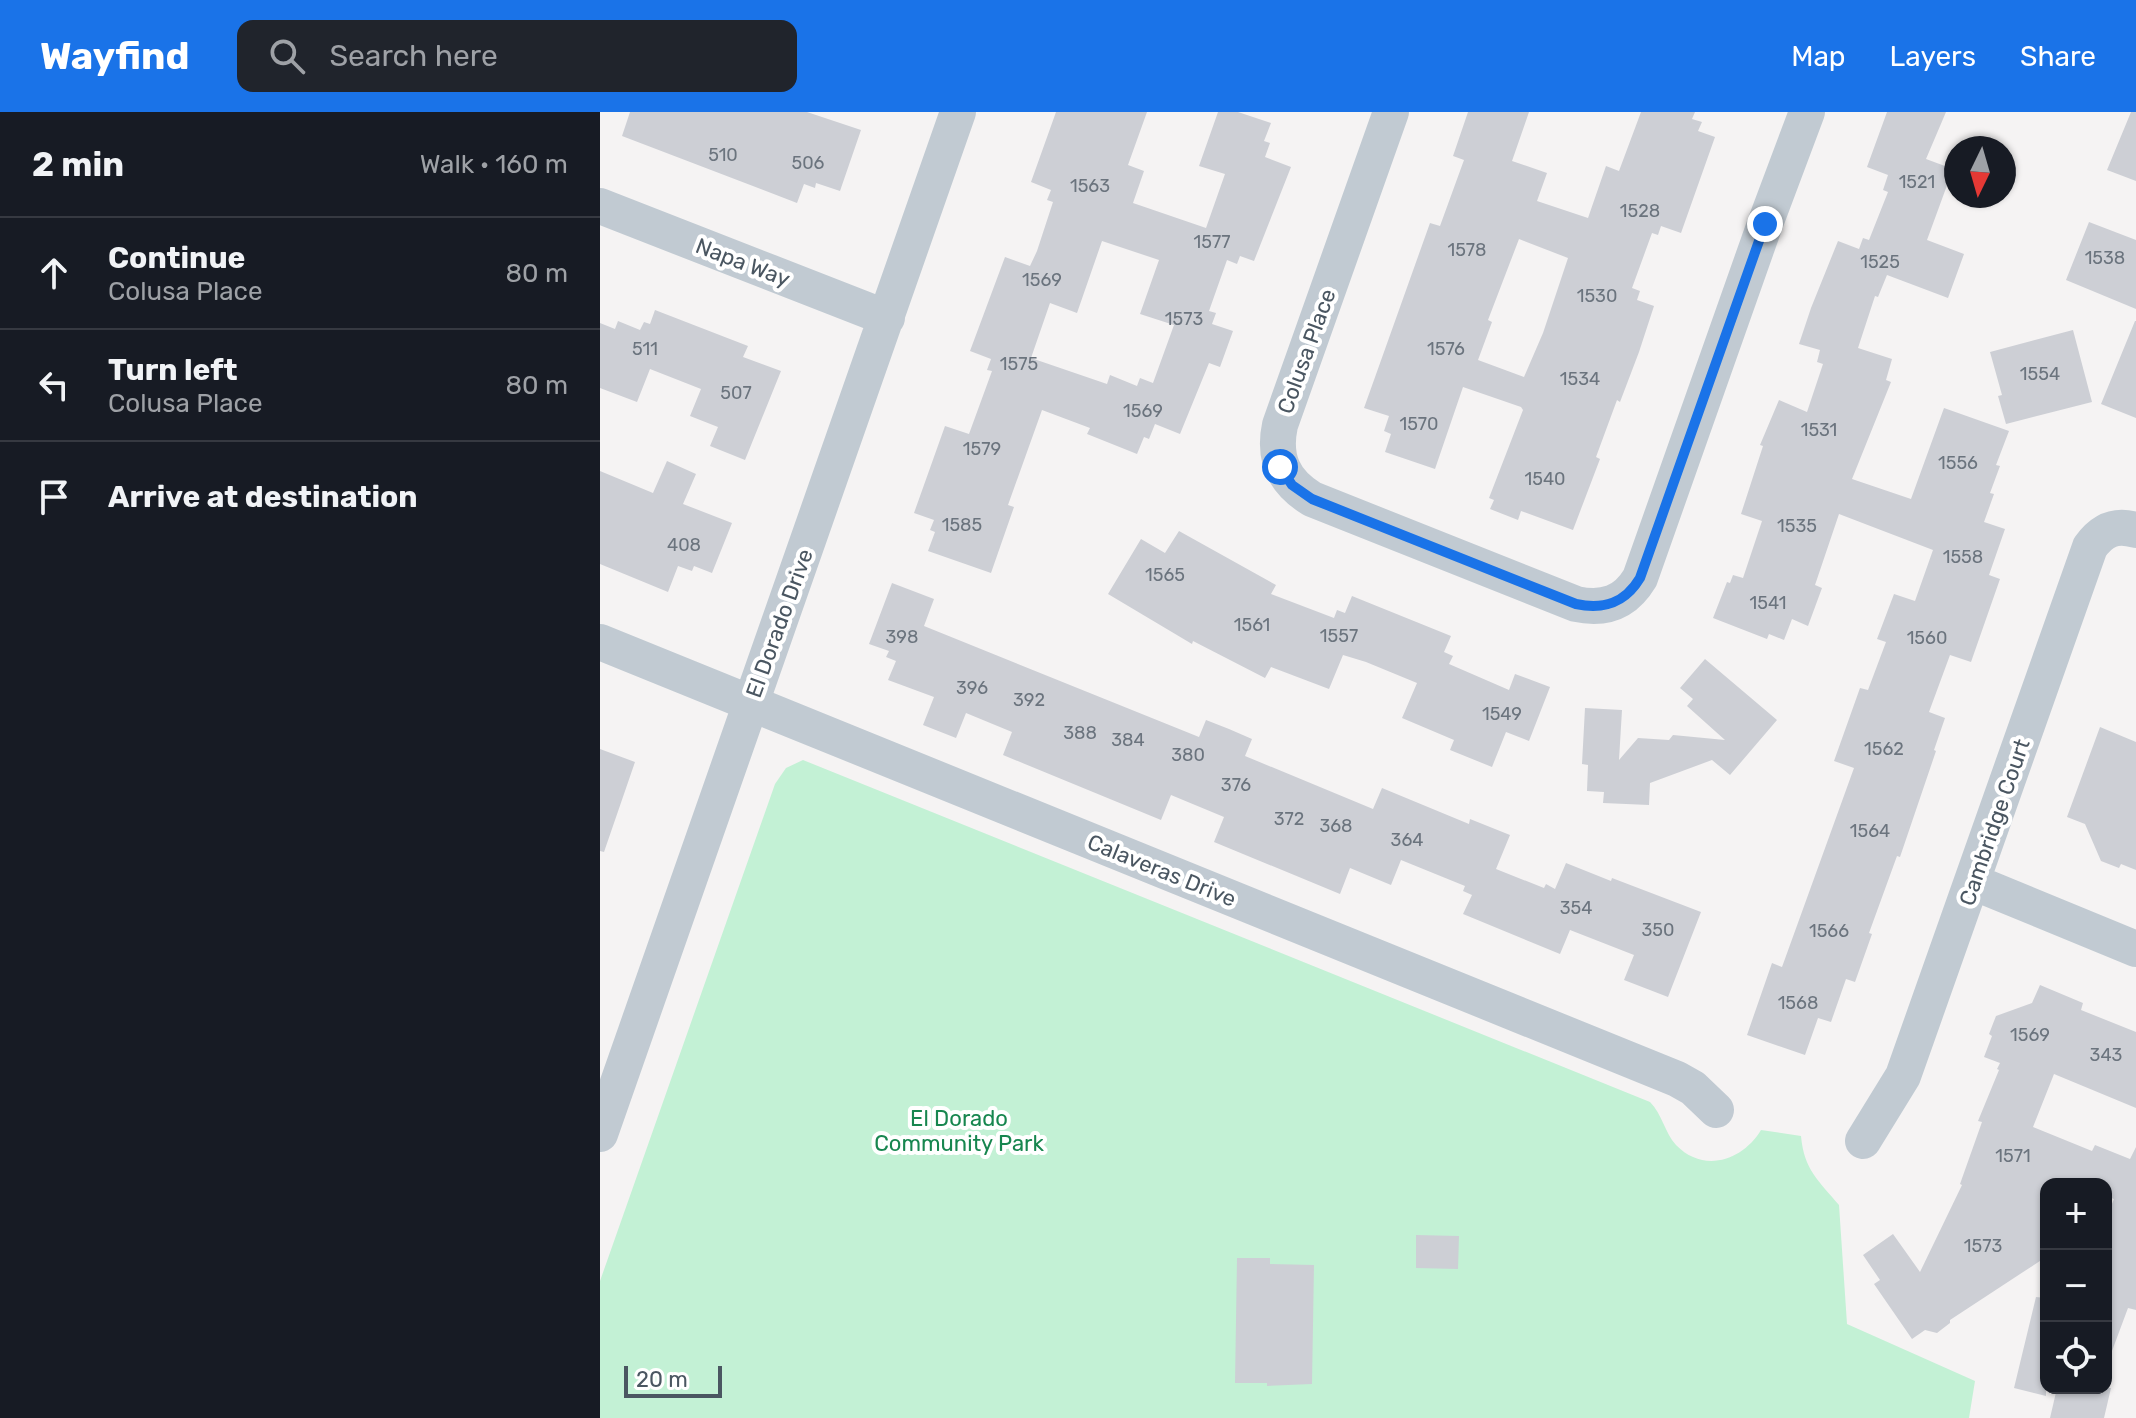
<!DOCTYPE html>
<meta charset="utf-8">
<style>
body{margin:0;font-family:Rubik,sans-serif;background:#20242c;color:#f1f3f6}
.controls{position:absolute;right:24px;bottom:24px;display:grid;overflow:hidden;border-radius:16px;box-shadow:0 2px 6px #0004}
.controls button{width:72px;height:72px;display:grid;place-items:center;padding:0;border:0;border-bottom:2px solid #363941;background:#171b24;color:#f1f3f6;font:40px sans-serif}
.compass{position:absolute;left:1344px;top:24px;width:72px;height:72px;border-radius:50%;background:#171b24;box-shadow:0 2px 6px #0004;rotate:185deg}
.scale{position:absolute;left:24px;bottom:20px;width:98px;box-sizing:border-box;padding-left:8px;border:4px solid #4a5661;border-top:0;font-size:22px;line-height:28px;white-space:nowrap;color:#4a5661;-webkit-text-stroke:6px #fff;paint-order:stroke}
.stop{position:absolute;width:24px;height:24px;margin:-18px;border:6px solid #1a73e8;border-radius:50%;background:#fff}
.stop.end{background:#1a73e8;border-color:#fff;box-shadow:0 2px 8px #0008}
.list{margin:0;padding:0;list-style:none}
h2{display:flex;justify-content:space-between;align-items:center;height:104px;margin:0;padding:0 32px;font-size:34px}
h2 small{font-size:26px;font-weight:400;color:#9ea1a6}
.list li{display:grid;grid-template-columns:52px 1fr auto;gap:24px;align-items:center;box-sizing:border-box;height:112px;padding:0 32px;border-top:2px solid #363941}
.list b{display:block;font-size:30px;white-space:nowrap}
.list p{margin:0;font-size:26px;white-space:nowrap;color:#9ea1a6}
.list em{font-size:26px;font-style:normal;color:#9ea1a6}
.icon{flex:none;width:44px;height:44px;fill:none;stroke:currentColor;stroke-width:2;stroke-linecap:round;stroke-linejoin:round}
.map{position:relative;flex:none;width:1536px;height:1306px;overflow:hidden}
header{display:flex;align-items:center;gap:48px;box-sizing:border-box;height:112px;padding:0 40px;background:#1a73e8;color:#fff}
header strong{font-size:38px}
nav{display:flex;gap:44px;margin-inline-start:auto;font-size:28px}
.search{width:560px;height:72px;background:#20242c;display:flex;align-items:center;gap:20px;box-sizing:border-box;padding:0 28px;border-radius:16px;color:#9ea1a6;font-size:30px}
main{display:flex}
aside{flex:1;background:#171b24}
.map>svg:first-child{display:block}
</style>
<header>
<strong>Wayfind</strong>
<div class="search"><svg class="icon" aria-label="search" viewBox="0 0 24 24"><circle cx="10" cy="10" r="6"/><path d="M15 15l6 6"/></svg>Search here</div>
<nav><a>Map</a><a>Layers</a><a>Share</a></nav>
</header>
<main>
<aside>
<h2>2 min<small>Walk · 160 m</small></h2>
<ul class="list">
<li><svg class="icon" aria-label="ahead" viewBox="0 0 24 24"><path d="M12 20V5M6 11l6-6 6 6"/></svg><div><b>Continue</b><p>Colusa Place</p></div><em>80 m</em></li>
<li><svg class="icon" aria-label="left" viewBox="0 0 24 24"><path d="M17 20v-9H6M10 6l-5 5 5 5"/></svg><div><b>Turn left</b><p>Colusa Place</p></div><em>80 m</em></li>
<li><svg class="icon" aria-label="arrive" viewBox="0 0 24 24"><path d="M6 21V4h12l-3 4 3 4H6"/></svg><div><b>Arrive at destination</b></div></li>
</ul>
</aside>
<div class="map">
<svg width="1536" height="1306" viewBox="0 0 1536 1306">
<rect width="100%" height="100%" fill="#f5f3f3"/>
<!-- green -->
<path fill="#c3f1d5" d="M203,648l847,342c12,12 15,31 26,43 28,29 67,15 85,-15l40,6c3,34 18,45 38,69l8,119 128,57 -6,37h-1369v-137l175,-497 11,-16z"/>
<!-- building -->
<path fill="#cdcfd5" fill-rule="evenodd" d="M30,0h177l54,18 -21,61 -24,-8 -1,5 -11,-4 -7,19 -175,-67z
M456,0h91l-19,53 16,6 -11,32 73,25 19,-54 -26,-8 19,-54h20l33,11 -7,18 6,2 -5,14 26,10 -37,94 -14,-5 -3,8 -10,-4 -18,51 7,2 -4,11 21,7 -13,36 -11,-4 -29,71 -25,-10 -6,15 -5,-2 -7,17 -50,-20 3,-6 -48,-18 -34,95 6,2 -23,66 -63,-22 7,-19 -5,-2 4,-10 -20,-7 31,-87 24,8 23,-63 -5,-1 4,-11 -21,-8 35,-94 25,9 7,-15 16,-49 -6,-2 4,-10 -20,-8zM502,129l57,19 -19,54 34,11 -21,58 -13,-5 -3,8 -27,-11 -3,9 -76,-26 19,-55 27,10z
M868,0h61l-17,49 35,12 -10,28 51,17 18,-52 13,5 22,-59h54l-3,7 10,3 -4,9 17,6 -34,96 -20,-7 -3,9 -6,-2 -20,55 8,3 -3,9 17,6 -15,46 -19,50 -3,-2 -21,57 4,2 -27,71 -52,-19 -3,9 -28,-11 4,-9 -5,-2 34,-88 -2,-3 -58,-20 -28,82 -50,-17 6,-18 -7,-3 5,-15 -25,-8 66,-185 10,3 24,-66 -11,-4zM919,127l49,19 -25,75 -19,44 -46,-17 14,-38 -4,-2z
M1287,0h59l-20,47 27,10 -26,71 37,14 -16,44 -61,-23 -9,22 -3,-1 -17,52 34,11 -6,21 5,2 -39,97 59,20 33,-91 65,23 -13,34 4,1 -10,27 4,1 -10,28 21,7 -16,46 11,4 -29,83 -21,-7 -21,57 16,6 -11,32 2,1 -36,106 -3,-1 -28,77 3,1 -17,48 -9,-3 -15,43 -13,-4 -13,37 -58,-20 25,-72 10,4 72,-199 -20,-7 26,-73 8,2 18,-48 -9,-3 17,-45 21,7 18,-51 -94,-36 -24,71 7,3 -14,38 -16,-7 -8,21 -15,-6 -2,5 -54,-21 14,-36 3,1 3,-8 10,3 19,-57 -21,-7 22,-68 -3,-1 19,-45 28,12 16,-48 -6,-2 3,-12 -21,-6 12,-36 27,-67 21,8 4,-11 6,2 19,-48 -5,-2 5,-15 -21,-8z
M1531,0h5v69l-29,-11z
M1489,110l47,18v69l-70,-29z
M55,198l93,36 -5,11 38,14 -36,89 -35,-14 8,-19 -28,-11 11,-27 -51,-20 -13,33 -37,-14v-65l15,6 3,-8 22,9 4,-8 6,2z
M1535,209h1v97l-35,-14z
M1473,218l19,72 -86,22 -8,-28 4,-1 -12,-43z
M67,349l29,13 -13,30 49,19 -20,50 -18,-7 -2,5 -14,-5 -10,26 -68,-28v-93l53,22z
M579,419l97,54 -5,9 63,24 3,-8 8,3 7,-17 99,40 -7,16 9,4 -4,8 60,26 6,-16 35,13 -21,54 -23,-9 -14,35 -42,-17 4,-10 -52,-22 15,-35 -51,-21 -23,-7 -14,34 -58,-22 -6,11 -72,-37 -1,3 -84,-50 33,-55 24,14z
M292,471l42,16 -10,27 275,111 7,-17 23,9 23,10 -7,17 128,53 9,-21 87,36 1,-5 40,16 -14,34 48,19 2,-4 9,5 11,-26 45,18 1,-3 89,34 -33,85 -44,-17 10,-25 -64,-25 -10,24 -97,-40 9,-19 -9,-4 2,-5 -64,-26 -10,25 -41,-17 -10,26 -126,-52 10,-25 -53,-22 -10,25 -158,-65 9,-23 -46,-19 -10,25 -33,-13 11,-28 -46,-17 8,-19 -10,-4 3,-6 -20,-7z
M1105,547l72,61 -47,55 -18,-15 -62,23 -1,22 -46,-2 1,-11 -17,-1 1,-26 -6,-1 3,-56 37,2 -3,50 19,-22 31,2 4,-5 52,5 -38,-34 6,-7 -13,-11z
M1500,615l36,15v128l-15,-6 -2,4 -18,-7 -16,-37 -18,-7z
M0,637l35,13 -31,90 -4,-1z
M1440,873l43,18 -2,7 55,22v76l-82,-34 -21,53 59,24 3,-6 35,14 6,-12v163l-8,-2 -19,51h-3v-141l8,-19 -8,-3v-12h-60v73l-96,63v3l-13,10 -12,-3 -13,9 -38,-55 6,-4 -17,-25 30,-21 27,38 42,-87 -2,-1 22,-62 -4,-1 21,-51 -2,-1 3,-6 -16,-6 8,-21 -3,-2 7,-18 36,-13z
M816,1123l43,1 -1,33 -42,-1z
M637,1146h33v6l44,1 -2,119 -45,2v-3h-32z
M1436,1185l10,1v98l-32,-8z
M1457,1276h54l-7,30h-54z"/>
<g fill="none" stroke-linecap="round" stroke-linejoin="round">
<!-- minor -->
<path stroke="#c1cad2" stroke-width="36" d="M791,0l-111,313c-7,33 3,56 32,74l264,105c28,6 49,-1 64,-26l125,-354 42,-112
M0,94l287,112
M0,530l1077,437 16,9 23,22
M1373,770l163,67
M0,1022l358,-1022
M1263,1029l40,-65 187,-529c12,-17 25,-23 46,-17"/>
</g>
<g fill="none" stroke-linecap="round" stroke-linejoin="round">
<!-- route -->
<path stroke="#1a73e8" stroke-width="10" d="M680,355l12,18 20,14 264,105c28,6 49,-1 64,-26l125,-354"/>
</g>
<g text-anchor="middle" stroke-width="8" stroke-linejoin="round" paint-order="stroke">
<!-- number labels -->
<g font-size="18" fill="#6b747e">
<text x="123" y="49">510</text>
<text x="208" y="57">506</text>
<text x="1317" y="76">1521</text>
<text x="490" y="80">1563</text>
<text x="1040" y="105">1528</text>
<text x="612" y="136">1577</text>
<text x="867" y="144">1578</text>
<text x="1505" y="152">1538</text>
<text x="1280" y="156">1525</text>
<text x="442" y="174">1569</text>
<text x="997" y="190">1530</text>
<text x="584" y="213">1573</text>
<text x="45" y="243">511</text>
<text x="846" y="243">1576</text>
<text x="419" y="258">1575</text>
<text x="1440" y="268">1554</text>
<text x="980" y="273">1534</text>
<text x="136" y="287">507</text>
<text x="543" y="305">1569</text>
<text x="819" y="318">1570</text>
<text x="1219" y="324">1531</text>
<text x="382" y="343">1579</text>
<text x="1358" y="357">1556</text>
<text x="945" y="373">1540</text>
<text x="362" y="419">1585</text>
<text x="1197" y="420">1535</text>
<text x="84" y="439">408</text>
<text x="1363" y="451">1558</text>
<text x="565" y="469">1565</text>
<text x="1168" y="497">1541</text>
<text x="652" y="519">1561</text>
<text x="739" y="530">1557</text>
<text x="302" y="531">398</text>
<text x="1327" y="532">1560</text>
<text x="372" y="582">396</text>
<text x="429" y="594">392</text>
<text x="902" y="608">1549</text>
<text x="480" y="627">388</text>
<text x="528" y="634">384</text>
<text x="1284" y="643">1562</text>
<text x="588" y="649">380</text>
<text x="636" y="679">376</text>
<text x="689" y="713">372</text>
<text x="736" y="720">368</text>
<text x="1270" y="725">1564</text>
<text x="807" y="734">364</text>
<text x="976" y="802">354</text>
<text x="1058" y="824">350</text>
<text x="1229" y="825">1566</text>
<text x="1198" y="897">1568</text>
<text x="1430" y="929">1569</text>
<text x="1506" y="949">343</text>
<text x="1413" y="1050">1571</text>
<text x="1383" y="1140">1573</text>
</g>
<!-- street labels -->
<g font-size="22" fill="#4a5661" stroke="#fff">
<text transform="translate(143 150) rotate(21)" y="8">Napa Way</text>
<text transform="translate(706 239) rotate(-70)" y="8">Colusa Place</text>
<text transform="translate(179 511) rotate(-70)" y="8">El Dorado Drive</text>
<text transform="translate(1394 710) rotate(-71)" y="8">Cambridge Court</text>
<text transform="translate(562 758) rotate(22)" y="8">Calaveras Drive</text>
</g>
<!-- park labels -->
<g font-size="22" fill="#17864f" stroke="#fff">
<text x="359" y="1014">El Dorado<tspan x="359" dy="25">Community Park</tspan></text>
</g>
</g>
</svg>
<div class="controls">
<button>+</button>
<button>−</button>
<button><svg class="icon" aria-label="locate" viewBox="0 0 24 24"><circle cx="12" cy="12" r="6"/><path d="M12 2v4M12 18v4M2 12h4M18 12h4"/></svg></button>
</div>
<svg class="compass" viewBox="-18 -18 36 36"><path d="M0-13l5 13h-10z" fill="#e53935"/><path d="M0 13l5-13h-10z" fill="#9ea1a6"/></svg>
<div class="scale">20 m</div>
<div class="stop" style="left:680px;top:355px"></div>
<div class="stop end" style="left:1165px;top:112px"></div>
</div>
</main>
